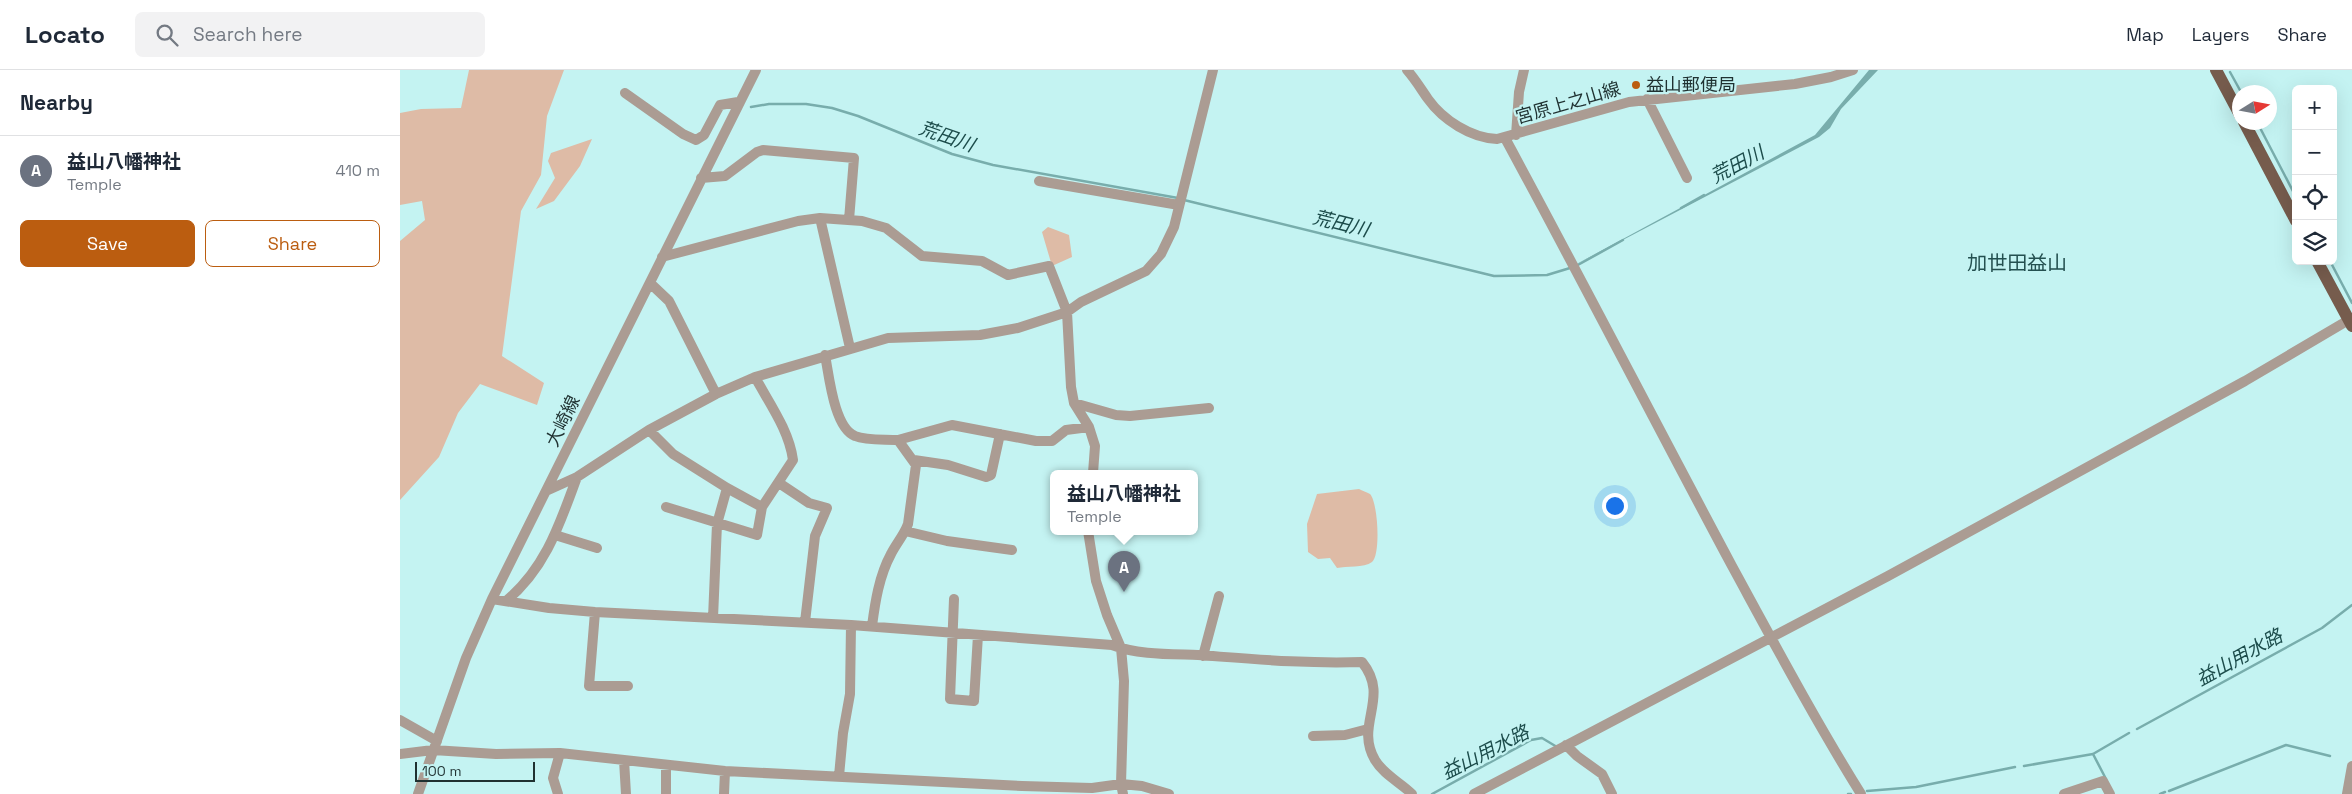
<!DOCTYPE html>
<meta charset="utf-8">
<style>
body{margin:0;font-family:"Space Grotesk","Noto Sans JP",sans-serif;background:#f2f2f3;color:#1f2937}
.controls{position:absolute;right:15px;top:15px;display:grid;overflow:hidden;border-radius:8px;box-shadow:0 5px 20px #0002}
.controls button{width:45px;height:45px;display:grid;place-items:center;padding:0;border:0;border-bottom:1px solid #e0e1e3;background:#fff;color:#1f2937;font:25px sans-serif}
.compass{position:absolute;left:1832px;top:15px;width:45px;height:45px;border-radius:50%;background:#fff;box-shadow:0 5px 20px #0002;rotate:79deg}
.scale{position:absolute;left:15px;bottom:12px;width:120px;box-sizing:border-box;padding-left:5px;border:2px solid #1f3131;border-top:0;font-size:14px;line-height:18px;white-space:nowrap;color:#1f3131;-webkit-text-stroke:4px #c4f3f2;paint-order:stroke}
.you{position:absolute;left:1214px;top:435px;width:18px;height:18px;margin:-12px;border:4px solid #fff;border-radius:50%;background:#1a73e8;box-shadow:0 0 0 8px #1a73e833}
.badge{display:grid;place-items:center;width:32px;height:32px;border-radius:50%;background:#bb5d10;color:#fff;font-size:16px;font-weight:700}
.pin{position:absolute;translate:-50% -41px;filter:drop-shadow(0 1px 2px #0008)}
.pin::after{content:'';position:absolute;top:26px;width:18px;height:15px;background:inherit;clip-path:polygon(0 0,100% 0,50% 100%)}
.popup{position:absolute;left:650px;top:400px;width:148px;height:65px;box-sizing:border-box;display:grid;place-content:center;border-radius:8px;background:#fff;filter:drop-shadow(0 1px 4px #0005);font-size:16px;white-space:nowrap;color:#747a83}
.popup b{font-size:19px;color:#1f2937}
.popup::after{content:'';position:absolute;left:50%;top:100%;margin-left:-10px;border:10px solid transparent;border-top-color:#fff}
.list{margin:0;padding:0;list-style:none}
h2{display:flex;justify-content:space-between;align-items:center;height:65px;margin:0;padding:0 20px;font-size:21px}
h2 small{font-size:16px;font-weight:400;color:#747a83}
.list li{display:grid;grid-template-columns:32px 1fr auto;gap:15px;align-items:center;box-sizing:border-box;height:70px;padding:0 20px;border-top:1px solid #e0e1e3}
.list b{display:block;font-size:19px;white-space:nowrap}
.list p{margin:0;font-size:16px;white-space:nowrap;color:#747a83}
.list em{font-size:16px;font-style:normal;color:#747a83}
.actions{display:flex;gap:10px;padding:15px 20px}
.actions a{flex:1;padding:11px 0;border:1px solid #bb5d10;border-radius:8px;text-align:center;font-size:18px;color:#bb5d10}
.actions .main{background:#bb5d10;color:#fff}
.icon{flex:none;width:28px;height:28px;fill:none;stroke:currentColor;stroke-width:2;stroke-linecap:round;stroke-linejoin:round}
.map{position:relative;flex:none;width:1952px;height:724px;overflow:hidden}
header{display:flex;align-items:center;gap:30px;box-sizing:border-box;height:70px;padding:0 25px;background:#fff;border-bottom:1px solid #e0e1e3}
header strong{font-size:24px}
nav{display:flex;gap:28px;margin-inline-start:auto;font-size:18px}
.search{width:350px;height:45px;background:#f2f2f3;display:flex;align-items:center;gap:12px;box-sizing:border-box;padding:0 18px;border-radius:8px;color:#747a83;font-size:19px}
main{display:flex}
aside{flex:1;background:#fff}
.map>svg:first-child{display:block}
</style>
<header>
<strong>Locato</strong>
<div class="search"><svg class="icon" aria-label="search" viewBox="0 0 24 24"><circle cx="10" cy="10" r="6"/><path d="M15 15l6 6"/></svg>Search here</div>
<nav><a>Map</a><a>Layers</a><a>Share</a></nav>
</header>
<main>
<aside>
<h2>Nearby<small></small></h2>
<ul class="list">
<li><span class="badge" style="background:#6b7280">A</span><div><b>益山八幡神社</b><p>Temple</p></div><em>410 m</em></li>
</ul>
<div class="actions"><a class="main">Save</a><a>Share</a></div>
</aside>
<div class="map">
<svg width="1952" height="724" viewBox="0 0 1952 724">
<rect width="100%" height="100%" fill="#c4f3f2"/>
<!-- green -->
<path fill="#debba6" d="M69,0h95l-17,46 -6,59 -20,36 -19,145 42,27 -7,22 -57,-21 -22,29 -19,44 -39,43v-259l25,-21 -3,-19 -22,4v-92l21,-4 40,-1z
M192,69l-12,27 -26,35 -18,8 19,-31 -7,-17 3,-8z
M648,157l21,8 3,22 -20,9 -10,-34z
M959,419c3,2 8,3 11,5 8,8 11,61 2,68 -8,6 -26,4 -35,6l-7,-10 -12,1 -10,-7 -1,-28 10,-30z"/>
<!-- water -->
<path fill="#78adac" d="M1469,0h9l-37,39 -11,19 -11,9 -259,136 255,-138z"/>
<g fill="none" stroke-linecap="round" stroke-linejoin="round">
<!-- stream -->
<path stroke="#78adac" stroke-width="2.5" d="M1830,2l11,20
M351,37l18,-3h37l26,4 26,8 94,38 41,11 185,33
M1857,52l39,75
M784,130l310,76 53,-1 23,-7
M1281,138l23,-13
M1930,191l22,42
M1176,196l47,-26
M1737,659l185,-101 30,-23
M1693,684l13,25
M1624,696l69,-12 36,-21
M1467,721l49,-4 99,-20
M1769,721l117,-46 44,11
M1032,724l99,-54 11,-2 15,9
M1448,724h3
M1760,724l5,-2"/>
<!-- minor -->
<path stroke="#ab9c93" stroke-width="10" d="M1007,0c8,9 14,19 21,29 15,21 43,39 69,40l132,-37 166,-18 36,-7 22,-7
M225,23l58,41 13,6 8,-5 16,-30 18,-3
M1247,29l40,79
M1116,65l3,-43 5,-22
M1105,68c77,142 151,286 227,428 42,77 83,154 129,228
M301,108l24,-2 32,-24 6,-2 91,8 -5,62
M639,111l140,24
M420,148l30,130
M262,187l136,-36 22,-3 42,3 24,7 36,28 60,5 26,14 41,-9 18,46 4,75 3,16 15,24 6,19 -2,27
M250,213l19,18 47,93
M425,285c4,20 9,73 30,81 12,5 30,3 43,4l18,25 -8,59c-4,11 -12,20 -17,30 -12,22 -16,49 -19,72
M674,333l42,12 14,1 79,-8
M249,360l24,24 54,34 35,19 31,-47c-4,-30 -24,-57 -38,-83
M498,370l54,-15 84,16h16l14,-11 23,-3
M514,390l34,5 38,12 5,-2 9,-41
M379,413l30,20 18,5 -12,28 -10,86
M146,421l31,-14 72,-47 67,-36 39,-17 133,-39 92,-3 38,-7 49,-16 14,-10 65,-31 15,-17 13,-27 39,-157
M266,437l91,28 5,-28
M505,461l42,10 65,9
M688,461l8,50 11,34 14,33 3,33 -3,103 2,10
M155,465l42,13
M92,529l57,9 46,4 256,13 261,20c26,10 59,9 86,10 55,4 109,9 164,7 29,36 -8,62 13,98 9,15 25,22 37,34
M554,529l-4,100 24,2 4,-66
M106,531c40,-33 54,-78 71,-124
M195,542l-6,74h39
M313,548l4,-94 10,-36
M803,586l16,-60
M0,650l37,21
M913,666l32,-1 23,-6
M1166,675l11,11 25,18 10,20
M0,684l33,-4 63,4 64,-1 165,18 297,15 70,2 29,-4 21,2 27,8
M224,690l2,34
M439,706l4,-43 7,-39 1,-69
M18,724l48,-136 26,-59 264,-529
M158,724l-5,-16 7,-25
M266,724v-29
M324,724l1,-23
M1074,724l414,-218 357,-195 107,-63
M1664,724l39,-13 7,13
M1947,724l5,-28"/>
<!-- major -->
<path stroke="#765c4d" stroke-width="12" d="M1816,0l24,45
M1844,52l52,99
M1917,191l35,65"/>
</g>
<!-- markers -->
<circle fill="#bb5d10" stroke="#c4f3f2" stroke-width="2" cx="1236" cy="15" r="5"/>
<g text-anchor="middle" stroke-width="4.5" stroke-linejoin="round" paint-order="stroke">
<!-- poi labels -->
<g font-size="18" fill="#1f3131" stroke="#c4f3f2" text-anchor="start">
<text x="1246" y="21">益山郵便局</text>
</g>
<!-- street labels -->
<g font-size="18" fill="#1f3131" stroke="#c4f3f2">
<text transform="translate(1168 33) rotate(-16)" y="6">宮原上之山線</text>
<text transform="translate(163 351) rotate(-64)" y="6">大崎線</text>
</g>
<!-- water labels -->
<g font-size="19" font-style="italic" fill="#1c4c4b" stroke="#c4f3f2">
<text transform="translate(547 66) rotate(19)" y="7">荒田川</text>
<text transform="translate(1337 94) rotate(-28)" y="7">荒田川</text>
<text transform="translate(941 153) rotate(14)" y="7">荒田川</text>
<text transform="translate(1839 587) rotate(-29)" y="7">益山用水路</text>
<text transform="translate(1085 682) rotate(-27)" y="7">益山用水路</text>
</g>
<!-- quarter labels -->
<g font-size="20" fill="#245050" stroke="#c4f3f2">
<text x="1617" y="200">加世田益山</text>
</g>
</g>
</svg>
<div class="controls">
<button>+</button>
<button>−</button>
<button><svg class="icon" aria-label="locate" viewBox="0 0 24 24"><circle cx="12" cy="12" r="6"/><path d="M12 2v4M12 18v4M2 12h4M18 12h4"/></svg></button>
<button><svg class="icon" aria-label="layers" viewBox="0 0 24 24"><path d="M12 4l9 5-9 5-9-5zM3 14l9 5 9-5"/></svg></button>
</div>
<svg class="compass" viewBox="-18 -18 36 36"><path d="M0-13l5 13h-10z" fill="#e53935"/><path d="M0 13l5-13h-10z" fill="#747a83"/></svg>
<div class="scale">100 m</div>
<div class="you"></div>
<div class="pin badge" style="left:724px;top:522px;background:#6b7280">A</div>
<div class="popup"><b>益山八幡神社</b>Temple</div>
</div>
</main>
